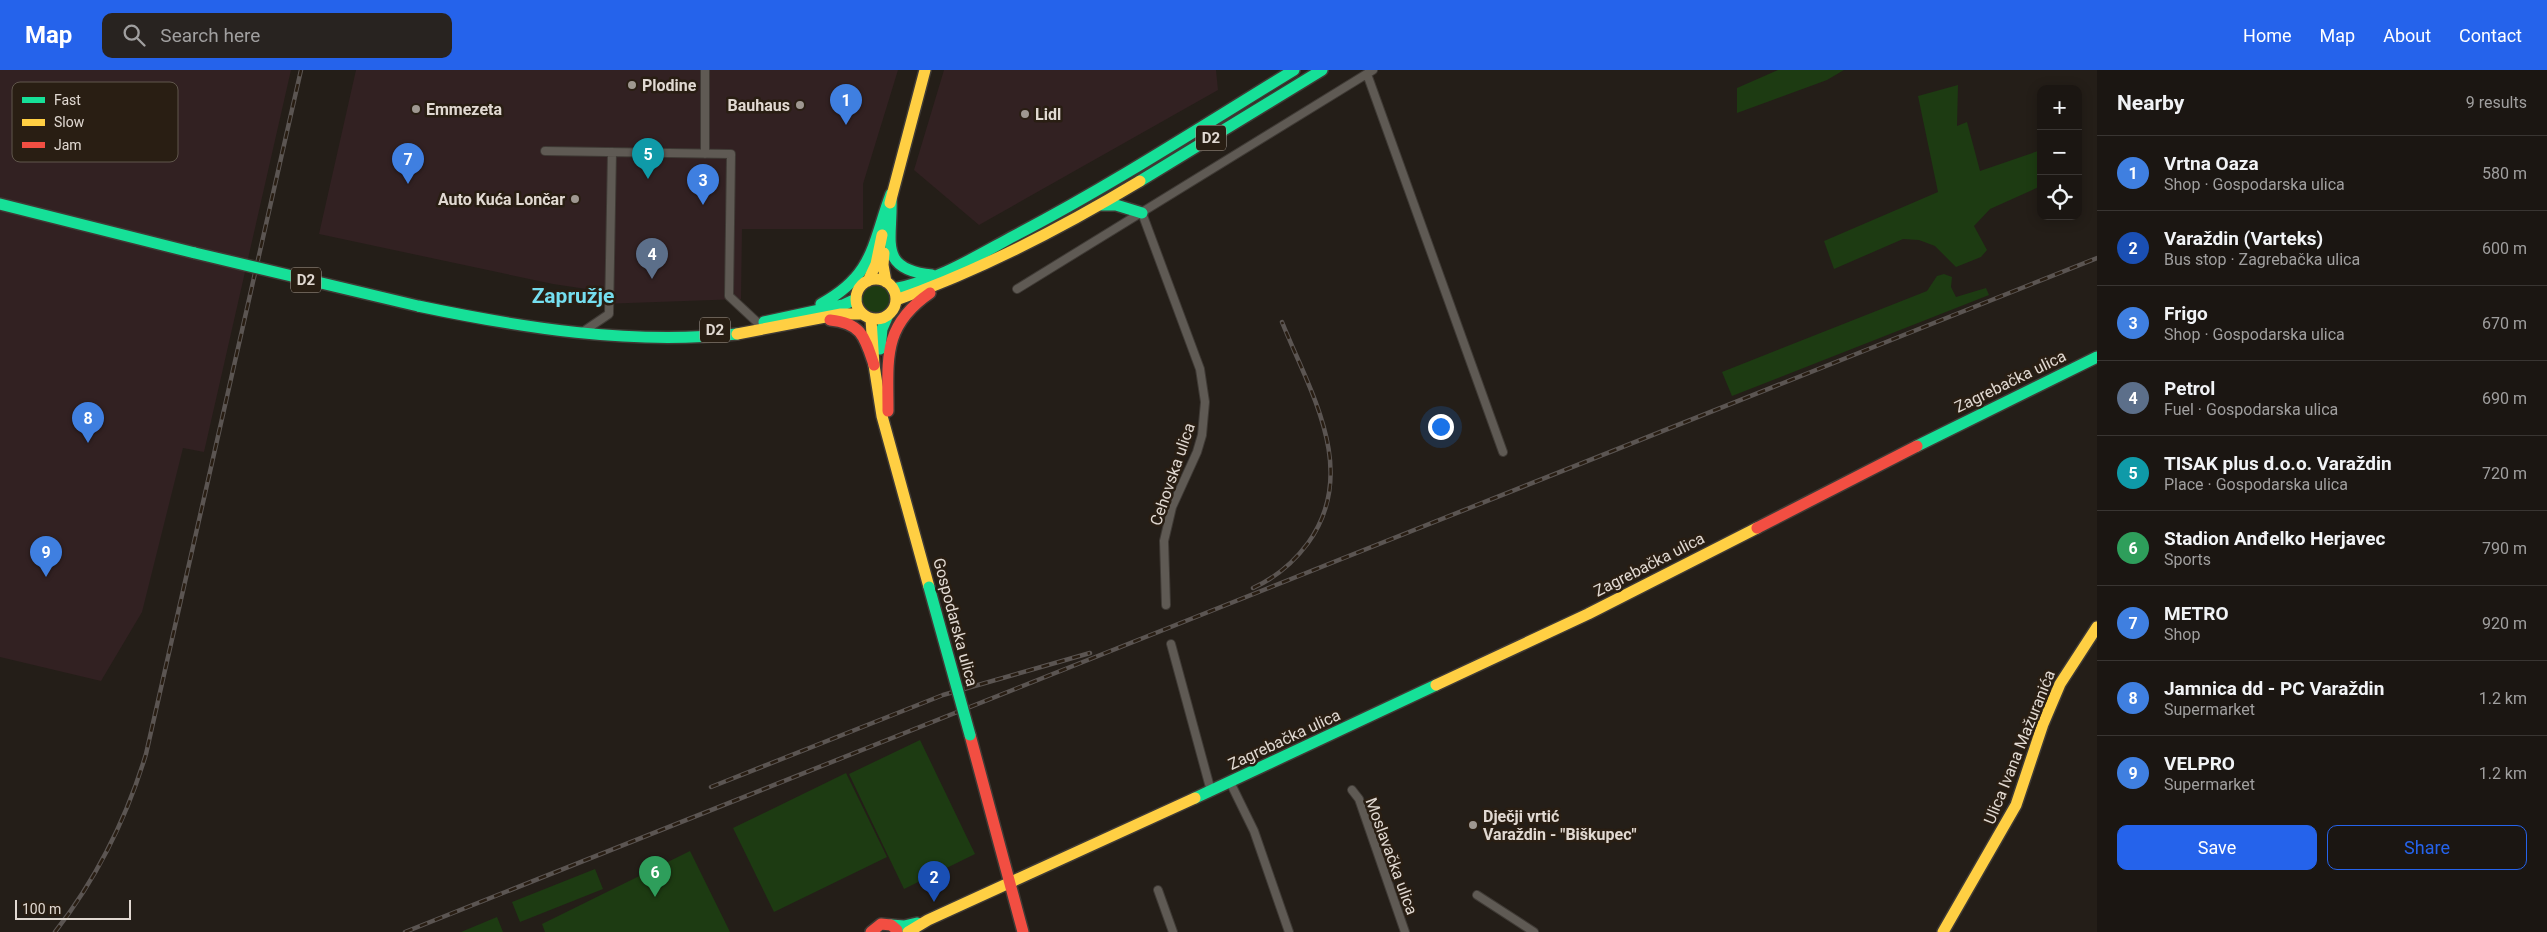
<!DOCTYPE html>
<meta charset="utf-8">
<style>
body{margin:0;font-family:Roboto,sans-serif;background:#282320;color:#f1f3f6}
.controls{position:absolute;right:15px;top:15px;display:grid;overflow:hidden;border-radius:10px;box-shadow:0 2px 12px #0003}
.controls button{width:45px;height:45px;display:grid;place-items:center;padding:0;border:0;border-bottom:1px solid #393532;background:#1b1612;color:#f1f3f6;font:25px sans-serif}
.scale{position:absolute;left:15px;bottom:12px;width:116px;box-sizing:border-box;padding-left:5px;border:2px solid #e1d9d2;border-top:0;font-size:14px;line-height:18px;white-space:nowrap;color:#e1d9d2;-webkit-text-stroke:4px #291e13;paint-order:stroke}
.you{position:absolute;left:1440px;top:356px;width:18px;height:18px;margin:-12px;border:4px solid #fff;border-radius:50%;background:#1a73e8;box-shadow:0 0 0 8px #1a73e833}
.badge{display:grid;place-items:center;width:32px;height:32px;border-radius:50%;background:#2563eb;color:#fff;font-size:16px;font-weight:700}
.pin{position:absolute;translate:-50% -41px;filter:drop-shadow(0 1px 2px #0008)}
.pin::after{content:'';position:absolute;top:26px;width:18px;height:15px;background:inherit;clip-path:polygon(0 0,100% 0,50% 100%)}
.list{margin:0;padding:0;list-style:none}
h2{display:flex;justify-content:space-between;align-items:center;height:65px;margin:0;padding:0 20px;font-size:21px}
h2 small{font-size:16px;font-weight:400;color:#a09f9f}
.list li{display:grid;grid-template-columns:32px 1fr auto;gap:15px;align-items:center;box-sizing:border-box;height:75px;padding:0 20px;border-top:1px solid #393532}
.list b{display:block;font-size:19px;white-space:nowrap}
.list p{margin:0;font-size:16px;white-space:nowrap;color:#a09f9f}
.list em{font-size:16px;font-style:normal;color:#a09f9f}
.actions{display:flex;gap:10px;padding:15px 20px}
.actions a{flex:1;padding:11px 0;border:1px solid #2563eb;border-radius:10px;text-align:center;font-size:18px;color:#2563eb}
.actions .main{background:#2563eb;color:#fff}
.icon{flex:none;width:28px;height:28px;fill:none;stroke:currentColor;stroke-width:2;stroke-linecap:round;stroke-linejoin:round}
.map{position:relative;flex:none;width:2097px;height:862px;overflow:hidden}
header{display:flex;align-items:center;gap:30px;box-sizing:border-box;height:70px;padding:0 25px;background:#2563eb;color:#fff}
header strong{font-size:24px}
nav{display:flex;gap:28px;margin-inline-start:auto;font-size:18px}
.search{width:350px;height:45px;background:#282320;display:flex;align-items:center;gap:12px;box-sizing:border-box;padding:0 18px;border-radius:10px;color:#a09f9f;font-size:19px}
main{display:flex}
aside{flex:1;background:#1b1612}
.map>svg:first-child{display:block}
</style>
<header>
<strong>Map</strong>
<div class="search"><svg class="icon" aria-label="search" viewBox="0 0 24 24"><circle cx="10" cy="10" r="6"/><path d="M15 15l6 6"/></svg>Search here</div>
<nav><a>Home</a><a>Map</a><a>About</a><a>Contact</a></nav>
</header>
<main>
<div class="map">
<svg width="2097" height="862" viewBox="0 0 2097 862">
<rect width="100%" height="100%" fill="#241e18"/>
<!-- commercial -->
<path fill="#322122" d="M0,0h291l-87,382 -21,-4 -41,164 -41,69 -101,-24z
M356,0h542l-35,114v45h-121l-1,70 -140,5 -1,-13 -47,-7 -234,-50z
M944,0h272l2,20 -239,135 -65,-55z"/>
<!-- green -->
<path fill="#1d3b12" d="M1778,0h66l-17,10 -90,33v-25z
M1958,15l-1,41 10,-4 13,49 61,-21v36l-51,23 -16,17 13,24 -6,7 -25,10 -21,-21 -16,-6 -16,-1 -69,30 -10,-28 114,-49 -20,-96z
M1944,204l8,3 -1,10 5,10 30,-9 3,7 -257,101 -10,-24 205,-81 10,-15z
M861 230a15 15 0 1 1 30 0a15 15 0 1 1-30 0Z
M920,670l55,114 -71,35 -55,-115z
M846,703l41,84 -113,55 -41,-84z
M690,781l40,81h-185l-3,-8z
M595,799l8,20 -83,33 -8,-20z
M497,847l6,15h-42z"/>
<g fill="none" stroke-linecap="round" stroke-linejoin="round">
<!-- street casing -->
<g stroke="#3f3a35" stroke-width="10">
<path id="street" d="M1367,4l136,378
M545,81l186,3 -2,142 29,27
M705,84v-84
M1142,143l58,156 5,33 -3,33 -5,17 -25,55 -8,34 2,64
M1017,219l356,-219
M581,263l28,-19 3,-162
M1171,574l40,147
M1230,712l24,49 35,101
M1352,720l7,9 46,133
M1158,820l15,42
M1477,825l57,37"/>
</g>
<!-- fast casing -->
<g stroke="#3f3a35" stroke-width="14">
<path id="fast" d="M1140,111l182,-111
M891,127c2,43 -15,72 41,78
M0,134l195,49
M1102,135h14l26,8
M893,219c44,-8 82,-32 121,-53 96,-50 187,-109 280,-166
M821,234c53,-29 51,-59 70,-110
M418,236c105,22 211,39 319,28
M764,252l79,-17 13,-6
M880,279l2,-20 6,-14
M1917,376l180,-89
M1195,728l241,-113
M891,855l13,1 13,-3"/>
</g>
<!-- slow casing -->
<g stroke="#3f3a35" stroke-width="14">
<path id="slow" d="M890,133l35,-133
M884,183l-1,12 3,17
M856 229a20 20 0 1 1 40 0a20 20 0 1 1-40 0Z
M868,211l8,-17 6,-29
M896,230c85,-30 166,-72 244,-119
M871,249l3,46 8,51 47,171
M737,264l104,-20h21
M1436,615l152,-71 169,-86
M908,862l20,-12 267,-122
M1943,862l73,-127 27,-81 17,-40 37,-57"/>
</g>
<!-- jam casing -->
<g stroke="#3f3a35" stroke-width="14">
<path id="jam" d="M830,250c32,3 35,18 44,45
M888,341c0,-52 -6,-85 42,-118
M1757,458l160,-82
M970,665l53,197
M871,862l10,-8 10,1 6,5"/>
</g>
<!-- street -->
<use href="#street" stroke="#5f5a54" stroke-width="8"/>
<!-- fast -->
<use href="#fast" stroke="#16e098" stroke-width="11"/>
<!-- slow -->
<use href="#slow" stroke="#ffcf43" stroke-width="11"/>
<!-- jam -->
<use href="#jam" stroke="#f24e42" stroke-width="11"/>
<!-- rail casing -->
<g stroke="#5b5552" stroke-width="4.5">
<path id="rail" d="M1253,518c22,-10 41,-26 55,-45 52,-72 2,-151 -26,-221
M711,717l232,-92 147,-42
M55,862c42,-54 71,-112 91,-178l155,-684
M405,862l1692,-674"/>
</g>
<!-- rail -->
<use href="#rail" stroke="#291e13" stroke-width="2.5" stroke-dasharray="8" stroke-linecap="butt"/>
<!-- fast-bridge casing -->
<g stroke="#3f3a35" stroke-width="14" stroke-linecap="butt">
<path id="fast-bridge" d="M195,183l223,53
M929,517l41,148"/>
</g>
<!-- fast-bridge -->
<use href="#fast-bridge" stroke="#16e098" stroke-width="11"/>
</g>
<!-- markers -->
<g fill="#9f9891" stroke="#291e13" stroke-width="2">
<circle cx="632" cy="15" r="5"/>
<circle cx="800" cy="35" r="5"/>
<circle cx="416" cy="39" r="5"/>
<circle cx="1025" cy="44" r="5"/>
<circle cx="575" cy="129" r="5"/>
<circle cx="1473" cy="755" r="5"/>
</g>
<g text-anchor="middle" stroke-width="5" stroke-linejoin="round" paint-order="stroke">
<!-- shield labels -->
<g fill="#291e13" stroke="#aaa199" stroke-width="1">
<rect x="1196" y="55.5" width="30" height="25" rx="4"/>
<rect x="291" y="197.5" width="30" height="25" rx="4"/>
<rect x="700" y="247.5" width="30" height="25" rx="4"/>
</g>
<g font-size="15" font-weight="bold" fill="#e1d9d2">
<text x="1211" y="73">D2</text>
<text x="306" y="215">D2</text>
<text x="715" y="265">D2</text>
</g>
<!-- poi labels -->
<g font-size="16" font-weight="bold" fill="#e1d9d2" stroke="#291e13" text-anchor="start">
<text x="642" y="21">Plodine</text>
<text x="790" y="41" text-anchor="end">Bauhaus</text>
<text x="426" y="45">Emmezeta</text>
<text x="1035" y="50">Lidl</text>
<text x="565" y="135" text-anchor="end">Auto Kuća Lončar</text>
<text x="1483" y="752">Dječji vrtić<tspan x="1483" dy="18">Varaždin - "Biškupec"</tspan></text>
</g>
<!-- street labels -->
<g font-size="16" fill="#e1d9d2" stroke="#291e13">
<text transform="translate(2010 311) rotate(-26)" y="6">Zagrebačka ulica</text>
<text transform="translate(1172 404) rotate(-71)" y="6">Cehovska ulica</text>
<text transform="translate(1649 494) rotate(-27)" y="6">Zagrebačka ulica</text>
<text transform="translate(956 552) rotate(75)" y="6">Gospodarska ulica</text>
<text transform="translate(1284 669) rotate(-25)" y="6">Zagrebačka ulica</text>
<text transform="translate(2019 677) rotate(-68)" y="6">Ulica Ivana Mažuranića</text>
<text transform="translate(1392 786) rotate(70)" y="6">Moslavačka ulica</text>
</g>
<!-- district labels -->
<g font-size="21" font-weight="bold" fill="#75deef" stroke="#291e13">
<text x="573" y="233">Zapružje</text>
</g>
</g>
<!-- legend -->
<rect x="12" y="12" width="166" height="80" rx="8" fill="#291e13" stroke="#60564c" stroke-width="1"/>
<rect x="22" y="27" width="23" height="6" fill="#16e098"/>
<rect x="22" y="49" width="23" height="7" fill="#ffcf43"/>
<rect x="22" y="72" width="23" height="6" fill="#f24e42"/>
<g font-size="14" fill="#e1d9d2">
<text x="54" y="35">Fast</text>
<text x="54" y="57">Slow</text>
<text x="54" y="80">Jam</text>
</g>
</svg>
<div class="controls">
<button>+</button>
<button>−</button>
<button><svg class="icon" aria-label="locate" viewBox="0 0 24 24"><circle cx="12" cy="12" r="6"/><path d="M12 2v4M12 18v4M2 12h4M18 12h4"/></svg></button>
</div>
<div class="scale">100 m</div>
<div class="you"></div>
<div class="pin badge" style="left:846px;top:55px;background:#3f7fe0">1</div>
<div class="pin badge" style="left:934px;top:832px;background:#1a4fb4">2</div>
<div class="pin badge" style="left:703px;top:135px;background:#3f7fe0">3</div>
<div class="pin badge" style="left:652px;top:209px;background:#5c6f8a">4</div>
<div class="pin badge" style="left:648px;top:109px;background:#0f9aa8">5</div>
<div class="pin badge" style="left:655px;top:827px;background:#2e9e5b">6</div>
<div class="pin badge" style="left:408px;top:114px;background:#3f7fe0">7</div>
<div class="pin badge" style="left:88px;top:373px;background:#3f7fe0">8</div>
<div class="pin badge" style="left:46px;top:507px;background:#3f7fe0">9</div>
</div>
<aside>
<h2>Nearby<small>9 results</small></h2>
<ul class="list">
<li><span class="badge" style="background:#3f7fe0">1</span><div><b>Vrtna Oaza</b><p>Shop · Gospodarska ulica</p></div><em>580 m</em></li>
<li><span class="badge" style="background:#1a4fb4">2</span><div><b>Varaždin (Varteks)</b><p>Bus stop · Zagrebačka ulica</p></div><em>600 m</em></li>
<li><span class="badge" style="background:#3f7fe0">3</span><div><b>Frigo</b><p>Shop · Gospodarska ulica</p></div><em>670 m</em></li>
<li><span class="badge" style="background:#5c6f8a">4</span><div><b>Petrol</b><p>Fuel · Gospodarska ulica</p></div><em>690 m</em></li>
<li><span class="badge" style="background:#0f9aa8">5</span><div><b>TISAK plus d.o.o. Varaždin</b><p>Place · Gospodarska ulica</p></div><em>720 m</em></li>
<li><span class="badge" style="background:#2e9e5b">6</span><div><b>Stadion Anđelko Herjavec</b><p>Sports</p></div><em>790 m</em></li>
<li><span class="badge" style="background:#3f7fe0">7</span><div><b>METRO</b><p>Shop</p></div><em>920 m</em></li>
<li><span class="badge" style="background:#3f7fe0">8</span><div><b>Jamnica dd - PC Varaždin</b><p>Supermarket</p></div><em>1.2 km</em></li>
<li><span class="badge" style="background:#3f7fe0">9</span><div><b>VELPRO</b><p>Supermarket</p></div><em>1.2 km</em></li>
</ul>
<div class="actions"><a class="main">Save</a><a>Share</a></div>
</aside>
</main>
